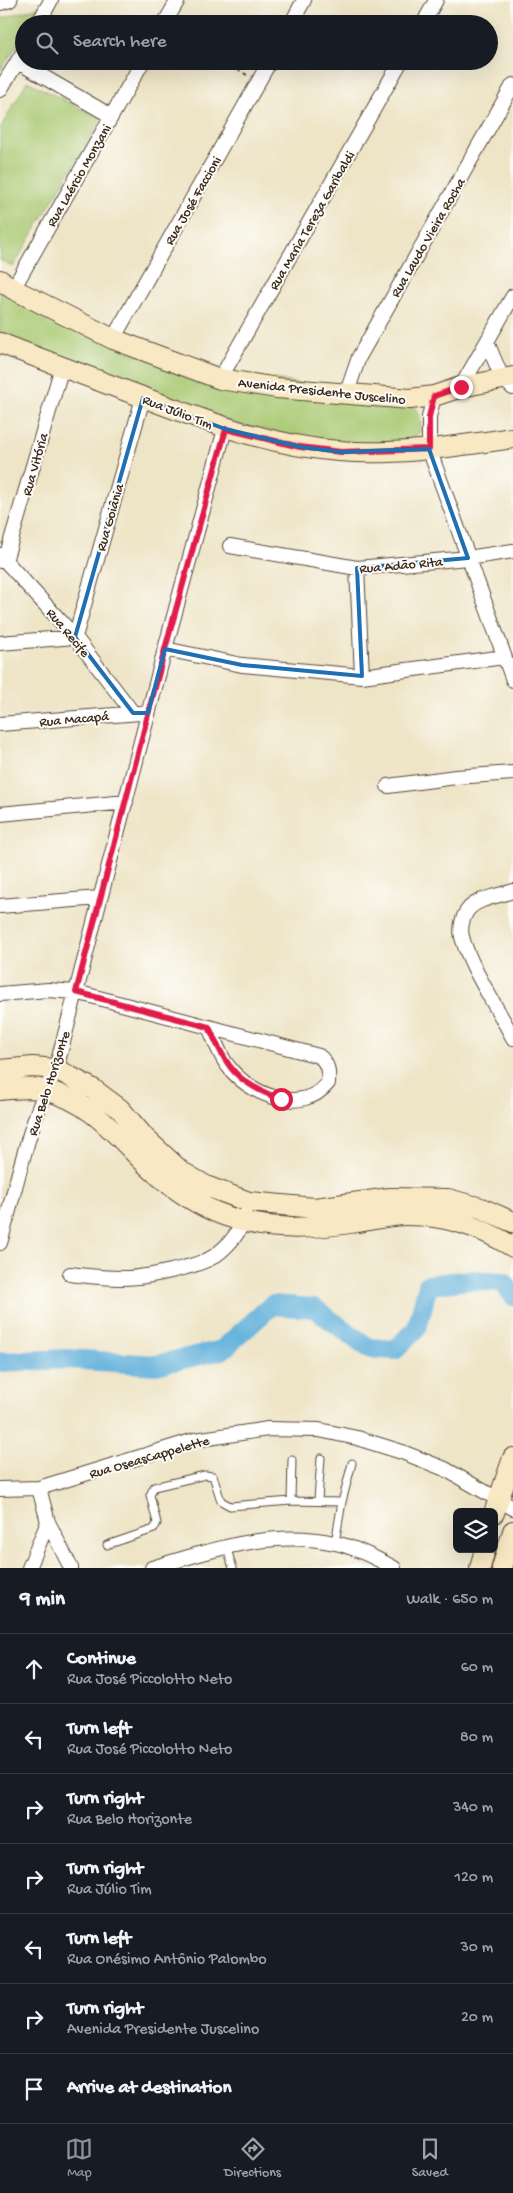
<!DOCTYPE html>
<meta charset="utf-8">
<style>
body{margin:0;font-family:"Gochi Hand",sans-serif;background:#242831;color:#f1f3f6}
.controls{position:absolute;right:15px;bottom:15px;display:grid;overflow:hidden;border-radius:8px;box-shadow:0 5px 20px #0002}
.controls button{width:45px;height:45px;display:grid;place-items:center;padding:0;border:0;border-bottom:1px solid #363941;background:#171b24;color:#f1f3f6;font:25px sans-serif}
.stop{position:absolute;width:15px;height:15px;margin:-11px;border:4px solid #e11d48;border-radius:50%;background:#fff}
.stop.end{background:#e11d48;border-color:#fff;box-shadow:0 1px 5px #0008}
.list{margin:0;padding:0;list-style:none}
h2{display:flex;justify-content:space-between;align-items:center;height:65px;margin:0;padding:0 20px;font-size:21px}
h2 small{font-size:16px;font-weight:400;color:#9ea1a6}
.list li{display:grid;grid-template-columns:32px 1fr auto;gap:15px;align-items:center;box-sizing:border-box;height:70px;padding:0 20px;border-top:1px solid #363941}
.list b{display:block;font-size:19px;white-space:nowrap}
.list p{margin:0;font-size:16px;white-space:nowrap;color:#9ea1a6}
.list em{font-size:16px;font-style:normal;color:#9ea1a6}
.icon{flex:none;width:28px;height:28px;fill:none;stroke:currentColor;stroke-width:2;stroke-linecap:round;stroke-linejoin:round}
.map{position:relative;flex:none;width:513px;height:1568px;overflow:hidden}
.search{position:absolute;background:#171b24;box-shadow:0 5px 20px #0002;left:15px;right:15px;top:15px;height:55px;display:flex;align-items:center;gap:12px;box-sizing:border-box;padding:0 18px;border-radius:28px;color:#9ea1a6;font-size:19px}
.sheet{height:555px;background:#171b24}
nav{display:flex;justify-content:space-around;align-items:center;box-sizing:border-box;height:70px;border-top:1px solid #363941;background:#171b24;font-size:14px;color:#9ea1a6}
nav a{display:grid;justify-items:center;gap:2px}
nav .on{color:#8c9099}
.map>svg:first-child{display:block}
</style>
<div class="map">
<svg width="513" height="1568" viewBox="0 0 513 1568">
<rect width="100%" height="100%" fill="#fdfcf7"/>
<filter id="ink" filterUnits="userSpaceOnUse"><feTurbulence type="fractalNoise" baseFrequency=".02" numOctaves="2"/><feDisplacementMap in="SourceGraphic" scale="10" xChannelSelector="R" yChannelSelector="G"/><feConvolveMatrix kernelMatrix="1 2 1 2 8 2 1 2 1" color-interpolation-filters="sRGB"/></filter>
<filter id="wash" filterUnits="userSpaceOnUse"><feTurbulence type="fractalNoise" baseFrequency=".0096" numOctaves="4" result="noise"/><feDisplacementMap in="SourceGraphic" scale="20" xChannelSelector="R" yChannelSelector="G"/><feGaussianBlur stdDeviation="1.12" result="paint"/><feColorMatrix in="noise" values="0 0 0 0 0 0 0 0 0 0 0 0 0 0 0 0 0 1.4 0 .05"/><feComposite in="paint" operator="in"/></filter>
<g filter="url(#wash)">
<rect width="100%" height="100%" fill="#eee4c6"/>
<!-- green -->
<path fill="#a7c76f" stroke="#717846" d="M42,6l-11,18h-7v11l-24,36v-52z
M27,81l74,38 -88,148 -13,-7v-131z
M0,280l135,74 277,50c9,8 9,15 9,27l-11,10 -67,5 -103,-21 -240,-91z"/>
<g fill="none" stroke-linecap="round" stroke-linejoin="round">
<!-- river -->
<path stroke="#60b0db" stroke-width="20" d="M0,1362l68,-3 88,6 66,-15 50,-45 42,3 55,40 26,2 22,-22 11,-43 41,-5 35,2 9,14"/>
</g>
</g>
<g filter="url(#ink)">
<g fill="none" stroke-linecap="round" stroke-linejoin="round">
<!-- lane casing -->
<g stroke="#564637" stroke-width="9">
<path id="lane" d="M318,1500l3,-42
M291,1501l1,-41
M335,1543l7,-41
M107,1545l47,-16 3,-6 -7,-28 4,-8 51,-12 8,1 8,25 9,5 61,-5 51,1 10,-39
M226,1546l7,22"/>
</g>
<!-- street casing -->
<g stroke="#564637" stroke-width="16">
<path id="street" d="M0,3l10,-3
M38,24l13,-24
M164,24l14,-24
M291,24l13,-24
M423,24l13,-24
M18,62l93,54
M0,90l24,-39
M13,289l130,-228
M113,339l157,-278
M487,342l15,36 11,10
M220,379l181,-318
M461,387l52,-91
M347,392l12,-35 154,-272
M434,396l-5,21v32l84,231
M230,546l127,22 111,-10 45,-7
M0,555l75,82 58,76
M0,561h5l57,-194
M357,568l5,108
M0,643l75,-6 68,-239
M165,649l77,16 120,11 142,-19
M0,724l140,-11
M388,786l68,-9 57,-4
M0,814l126,-12
M513,891c-14,5 -37,7 -46,20 -5,7 -7,18 -5,26 8,30 36,72 51,101
M0,906l99,-8
M0,994l48,-4 28,2 243,64c9,7 10,16 9,27 -26,33 -79,12 -100,-17 -9,-11 -13,-26 -19,-39
M0,1243c17,-58 28,-120 56,-174l109,-420 60,-220
M70,1274c17,2 36,4 53,4 21,0 76,-11 93,-23 13,-10 25,-24 29,-40
M39,1488l9,34 23,46
M0,1489l39,-1 156,-48 73,-11 51,1 38,8 45,14 43,17 68,39
M29,1568l19,-46
M152,1568c58,-18 121,-39 183,-25 20,4 41,15 59,25"/>
</g>
<!-- secondary casing -->
<g stroke="#564637" stroke-width="22">
<path id="secondary" d="M0,280l13,9 100,50 107,40 57,9 133,11 24,-3 27,-9 52,-10
M0,343c51,20 102,39 153,58 60,23 121,45 186,50 58,5 117,-5 174,-13
M0,1070l33,-3 23,2 37,20 27,20 25,29 37,34 24,14 43,16 66,6 75,-10 58,1 33,9 32,14
M0,1090c15,-1 30,-4 45,0 48,12 71,46 105,78 22,20 47,38 76,48 43,16 87,13 131,6 16,-2 33,-7 49,-7 40,0 73,11 107,32
M494,1513l19,-55
M480,1568l5,-19
M502,1568l11,-37"/>
</g>
<!-- path -->
<path stroke="#564637" stroke-width="2" stroke-dasharray="4 4" stroke-linecap="butt" d="M223,61l24,14"/>
<!-- lane -->
<use href="#lane" stroke="#fff" stroke-width="7"/>
<!-- street -->
<use href="#street" stroke="#fff" stroke-width="14"/>
<!-- secondary -->
<use href="#secondary" stroke="#f8e8c3" stroke-width="20"/>
</g>
</g>
<g fill="none" stroke-linecap="round" stroke-linejoin="round" filter="url(#ink)">
<!-- route -->
<path stroke="#e11d48" stroke-width="6" d="M281,1099c-45,-16 -53,-30 -72,-72l-133,-35 89,-343 61,-220 74,18 41,5 88,-3v-32l5,-21 27,-9"/>
</g>
<!-- marked area -->
<path fill="none" stroke="#1f6fb2" stroke-width="4" stroke-linejoin="round" d="M143,398l82,31 76,18 40,5 88,-3 39,109 -111,10 5,108 -120,-11 -77,-16 -17,64h-15l-58,-76z"/>
<g text-anchor="middle" stroke-width="4" stroke-linejoin="round" paint-order="stroke">
<!-- street labels -->
<g font-size="14" fill="#3b2a1e" stroke="#fdfcf7">
<text transform="translate(78 175) rotate(-60)" y="5">Rua Laércio Monzani</text>
<text transform="translate(192 200) rotate(-60)" y="5">Rua José Faccioni</text>
<text transform="translate(311 220) rotate(-60)" y="5">Rua Maria Tereza Garibaldi</text>
<text transform="translate(427 237) rotate(-60)" y="5">Rua Laudo Vieira Rocha</text>
<text transform="translate(322 390) rotate(6)" y="5">Avenida Presidente Juscelino</text>
<text transform="translate(178 411) rotate(21)" y="5">Rua Júlio Tim</text>
<text transform="translate(34 464) rotate(-74)" y="5">Rua Vitória</text>
<text transform="translate(109 517) rotate(-74)" y="5">Rua Goiânia</text>
<text transform="translate(401 564) rotate(-5)" y="5">Rua Adão Rita</text>
<text transform="translate(69 632) rotate(50)" y="5">Rua Recife</text>
<text transform="translate(74 718) rotate(-5)" y="5">Rua Macapá</text>
<text transform="translate(48 1083) rotate(-72)" y="5">Rua Belo Horizonte</text>
<text transform="translate(149 1456) rotate(-16)" y="5">Rua OseasCappelette</text>
</g>
</g>
</svg>
<div class="controls">
<button><svg class="icon" aria-label="layers" viewBox="0 0 24 24"><path d="M12 4l9 5-9 5-9-5zM3 14l9 5 9-5"/></svg></button>
</div>
<div class="stop" style="left:281px;top:1099px"></div>
<div class="stop end" style="left:461px;top:387px"></div>
<div class="search"><svg class="icon" aria-label="search" viewBox="0 0 24 24"><circle cx="10" cy="10" r="6"/><path d="M15 15l6 6"/></svg>Search here</div>
</div>
<section class="sheet">
<h2>9 min<small>Walk · 650 m</small></h2>
<ul class="list">
<li><svg class="icon" aria-label="ahead" viewBox="0 0 24 24"><path d="M12 20V5M6 11l6-6 6 6"/></svg><div><b>Continue</b><p>Rua José Piccolotto Neto</p></div><em>60 m</em></li>
<li><svg class="icon" aria-label="left" viewBox="0 0 24 24"><path d="M17 20v-9H6M10 6l-5 5 5 5"/></svg><div><b>Turn left</b><p>Rua José Piccolotto Neto</p></div><em>80 m</em></li>
<li><svg class="icon" aria-label="right" viewBox="0 0 24 24"><path d="M7 20v-9h11M14 6l5 5-5 5"/></svg><div><b>Turn right</b><p>Rua Belo Horizonte</p></div><em>340 m</em></li>
<li><svg class="icon" aria-label="right" viewBox="0 0 24 24"><path d="M7 20v-9h11M14 6l5 5-5 5"/></svg><div><b>Turn right</b><p>Rua Júlio Tim</p></div><em>120 m</em></li>
<li><svg class="icon" aria-label="left" viewBox="0 0 24 24"><path d="M17 20v-9H6M10 6l-5 5 5 5"/></svg><div><b>Turn left</b><p>Rua Onésimo Antônio Palombo</p></div><em>30 m</em></li>
<li><svg class="icon" aria-label="right" viewBox="0 0 24 24"><path d="M7 20v-9h11M14 6l5 5-5 5"/></svg><div><b>Turn right</b><p>Avenida Presidente Juscelino</p></div><em>20 m</em></li>
<li><svg class="icon" aria-label="arrive" viewBox="0 0 24 24"><path d="M6 21V4h12l-3 4 3 4H6"/></svg><div><b>Arrive at destination</b></div></li>
</ul>
</section>
<nav>
<a class="on"><svg class="icon" aria-label="map" viewBox="0 0 24 24"><path d="M3 6l6-2 6 2 6-2v14l-6 2-6-2-6 2zM9 4v14M15 6v14"/></svg>Map</a>
<a><svg class="icon" aria-label="directions" viewBox="0 0 24 24"><path d="M12 3l9 9-9 9-9-9zM9 14v-3h6M13 9l2 2-2 2"/></svg>Directions</a>
<a><svg class="icon" aria-label="saved" viewBox="0 0 24 24"><path d="M7 4h10v16l-5-4-5 4z"/></svg>Saved</a>
</nav>
